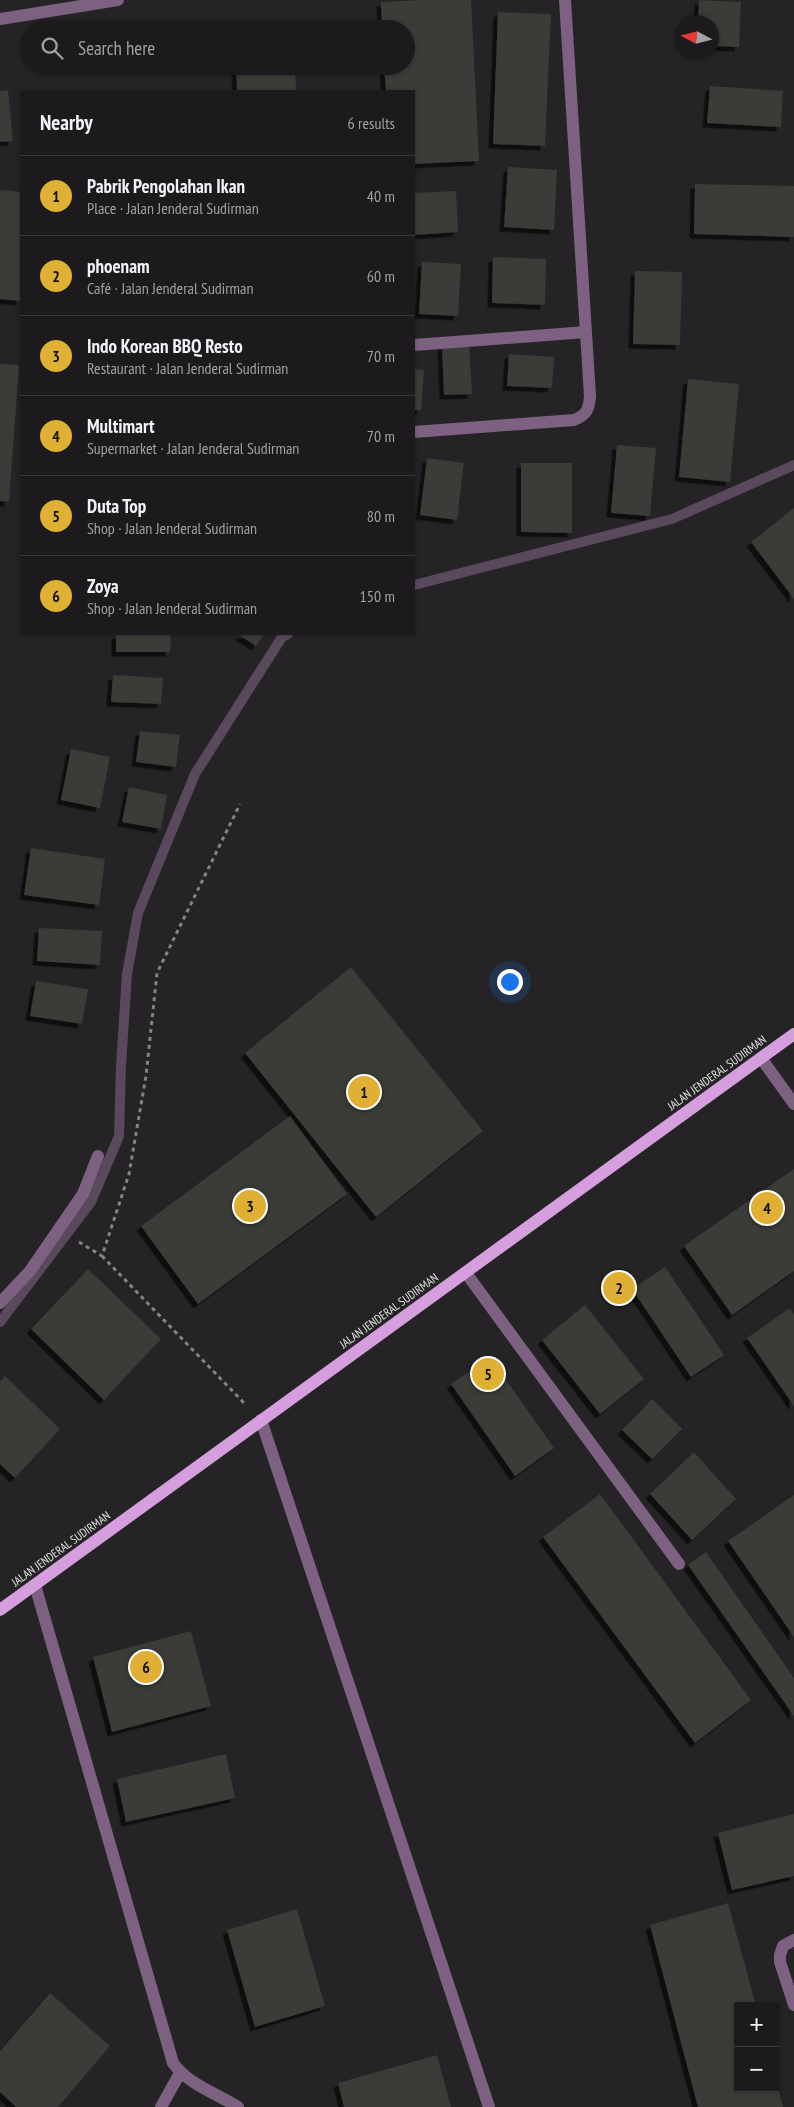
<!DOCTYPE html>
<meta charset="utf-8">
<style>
body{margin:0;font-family:"PT Sans Narrow",sans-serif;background:#292729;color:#f1f3f6}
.controls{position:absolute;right:15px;bottom:15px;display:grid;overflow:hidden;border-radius:0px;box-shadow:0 1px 4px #0004}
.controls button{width:45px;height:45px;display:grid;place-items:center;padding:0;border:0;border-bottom:1px solid #3a383b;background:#1c1a1c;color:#f1f3f6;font:25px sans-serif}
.compass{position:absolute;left:674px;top:15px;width:45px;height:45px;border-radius:50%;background:#1c1a1c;box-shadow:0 1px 4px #0004;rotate:277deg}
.you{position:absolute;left:509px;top:981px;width:18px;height:18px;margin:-12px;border:4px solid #fff;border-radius:50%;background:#1a73e8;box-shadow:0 0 0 8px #1a73e833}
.badge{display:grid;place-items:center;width:32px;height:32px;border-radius:50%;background:#e0b034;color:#111;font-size:16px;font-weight:700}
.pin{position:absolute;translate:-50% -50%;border:2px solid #fff;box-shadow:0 1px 5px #0006}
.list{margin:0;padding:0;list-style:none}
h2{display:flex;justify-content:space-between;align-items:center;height:65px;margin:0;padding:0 20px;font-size:21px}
h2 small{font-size:16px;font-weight:400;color:#a0a1a3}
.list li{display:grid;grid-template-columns:32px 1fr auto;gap:15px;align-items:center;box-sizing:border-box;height:80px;padding:0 20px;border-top:1px solid #3a383b}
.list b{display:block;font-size:19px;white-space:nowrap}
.list p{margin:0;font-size:16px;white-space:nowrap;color:#a0a1a3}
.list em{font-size:16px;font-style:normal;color:#a0a1a3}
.icon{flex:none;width:28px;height:28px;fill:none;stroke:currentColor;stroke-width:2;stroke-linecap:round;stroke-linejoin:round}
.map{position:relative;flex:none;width:794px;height:2107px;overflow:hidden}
.search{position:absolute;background:#1c1a1c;box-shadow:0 1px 4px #0004;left:20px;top:20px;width:395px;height:55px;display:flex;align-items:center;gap:12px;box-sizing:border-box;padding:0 18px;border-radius:28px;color:#a0a1a3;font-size:19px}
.panel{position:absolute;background:#1c1a1c;box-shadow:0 1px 4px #0004;left:20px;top:90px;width:395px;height:545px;border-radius:0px}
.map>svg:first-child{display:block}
</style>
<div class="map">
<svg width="794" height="2107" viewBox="0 0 794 2107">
<defs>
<filter id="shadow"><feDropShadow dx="-4.5" dy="4.5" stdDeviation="0" flood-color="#0009"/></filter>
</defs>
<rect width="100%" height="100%" fill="#252326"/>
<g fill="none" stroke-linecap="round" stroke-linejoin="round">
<!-- stream -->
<path stroke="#5a485d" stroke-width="10" d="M414,585l258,-66 122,-54
M0,1322l91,-120 28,-66 2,-71 6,-91 11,-61 57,-139 87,-137 6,-3"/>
</g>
<!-- building -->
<path fill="#3b3a37" filter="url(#shadow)" d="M423,0h48l8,161 -65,3v-73h-28l-2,-25h22v-37h-24l-1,-27z
M699,0l42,2 -2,45 -27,-1v-24h-14z
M498,12l53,2 -6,132 -52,-2z
M236,66h59l1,25h-59z
M710,86l73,5 -2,36 -74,-4z
M8,90l5,51 -13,1v-51z
M508,167l49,3 -3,60 -50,-3z
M695,184l99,2v51l-100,-3z
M0,190l21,2v109l-21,-2z
M456,191l2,41 -44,3v-42z
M493,257l53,2 -1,46 -53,-2z
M422,262l39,2 -3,52 -39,-2z
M635,271l47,1 -2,73 -47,-1z
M469,344l3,50 -28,1 -2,-49z
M509,354l45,3 -2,31 -45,-2z
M0,364l19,1 -10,137 -9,-1z
M414,369l10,1 -3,40h-7z
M688,379l51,5 -9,98 -51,-5z
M617,445l39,3 -6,68 -39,-3z
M427,458l37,5 -7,57 -37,-5z
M521,463h51v70l-51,-1z
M794,508v91l-43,-57z
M116,634h55l-1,18h-54z
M238,634h26l-8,12z
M113,675l50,3 -2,26 -50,-2z
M140,731l40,4 -4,32 -40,-5z
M71,749l39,8 -10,51 -39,-8z
M129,787l38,8 -6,34 -39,-7z
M31,848l74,11 -6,46 -75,-10z
M39,928l63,3 -2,34 -63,-4z
M351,967l132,164 -107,86 -131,-164z
M36,981l52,8 -6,35 -52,-8z
M290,1116l57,78 -149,110 -57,-78z
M794,1169v102l-62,44 -48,-69z
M665,1267l59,88 -33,22 -59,-88z
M88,1269l73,70 -57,61 -73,-71z
M585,1305l59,74 -44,35 -58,-74z
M790,1308l4,7v91l-47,-68z
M490,1357l64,91 -39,28 -64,-92z
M5,1376l55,53 -45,49 -15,-14v-83z
M652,1399l30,30 -30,30 -30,-29z
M694,1452l42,47 -44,41 -42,-46z
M600,1494l151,206 -56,43 -152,-206z
M794,1495v142l-66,-96z
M706,1552l88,126v38l-106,-151z
M191,1631l20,75 -99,26 -19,-75z
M226,1754l9,44 -109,24 -9,-43z
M794,1814v62l-62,14 -14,-57z
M728,1903l28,103h-18v82h37l1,-7 7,26h-85l-48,-182z
M297,1909l28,97 -70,21 -28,-97z
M50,1993l60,53 -52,61h-42l-16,-15v-41z
M437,2055l14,52h-107l-6,-24z"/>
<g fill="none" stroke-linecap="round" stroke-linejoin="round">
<!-- path -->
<path stroke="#858385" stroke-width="3" stroke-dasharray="4 4" stroke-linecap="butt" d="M79,1242l23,14 27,-82 17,-98 11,-103 83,-169
M102,1256l143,148"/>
<!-- minor -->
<path stroke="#7c6180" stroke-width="12" d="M0,19l118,-19
M414,345l172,-13
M414,432l160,-12c13,-5 15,-11 16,-24l-25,-396
M761,1058l33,46
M466,1273l213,291
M0,1303l30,-32 53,-77 15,-38
M261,1420l228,687
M35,1585l138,478c16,22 43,30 65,44
M794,1940l-11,6 -3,9v7l14,43
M161,2107l19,-34"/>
<!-- major -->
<path stroke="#d59edd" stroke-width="12" d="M0,1610l794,-576"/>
</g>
<g text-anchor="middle" stroke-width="4.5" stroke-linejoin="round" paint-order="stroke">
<!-- street labels -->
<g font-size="12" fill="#e0dee0" stroke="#252326">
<text transform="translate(717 1073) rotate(-36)" y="4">JALAN JENDERAL SUDIRMAN</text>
<text transform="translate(389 1311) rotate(-36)" y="4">JALAN JENDERAL SUDIRMAN</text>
<text transform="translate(61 1549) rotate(-36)" y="4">JALAN JENDERAL SUDIRMAN</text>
</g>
</g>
</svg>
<div class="controls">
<button>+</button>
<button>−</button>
</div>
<svg class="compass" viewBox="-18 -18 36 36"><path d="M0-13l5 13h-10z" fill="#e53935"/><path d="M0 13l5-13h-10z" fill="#a0a1a3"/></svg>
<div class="you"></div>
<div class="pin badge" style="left:364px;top:1092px">1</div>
<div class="pin badge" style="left:619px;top:1288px">2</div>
<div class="pin badge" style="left:250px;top:1206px">3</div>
<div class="pin badge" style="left:767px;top:1208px">4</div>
<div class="pin badge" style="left:488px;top:1374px">5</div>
<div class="pin badge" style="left:146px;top:1667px">6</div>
<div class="search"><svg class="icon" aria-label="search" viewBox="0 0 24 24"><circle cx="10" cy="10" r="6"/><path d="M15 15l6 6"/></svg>Search here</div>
<section class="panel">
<h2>Nearby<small>6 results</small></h2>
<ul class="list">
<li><span class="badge">1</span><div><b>Pabrik Pengolahan Ikan</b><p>Place · Jalan Jenderal Sudirman</p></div><em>40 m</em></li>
<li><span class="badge">2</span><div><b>phoenam</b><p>Café · Jalan Jenderal Sudirman</p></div><em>60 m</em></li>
<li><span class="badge">3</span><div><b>Indo Korean BBQ Resto</b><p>Restaurant · Jalan Jenderal Sudirman</p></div><em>70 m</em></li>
<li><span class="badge">4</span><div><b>Multimart</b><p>Supermarket · Jalan Jenderal Sudirman</p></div><em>70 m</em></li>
<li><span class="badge">5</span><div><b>Duta Top</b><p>Shop · Jalan Jenderal Sudirman</p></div><em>80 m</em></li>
<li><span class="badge">6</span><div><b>Zoya</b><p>Shop · Jalan Jenderal Sudirman</p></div><em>150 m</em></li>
</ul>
</section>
</div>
